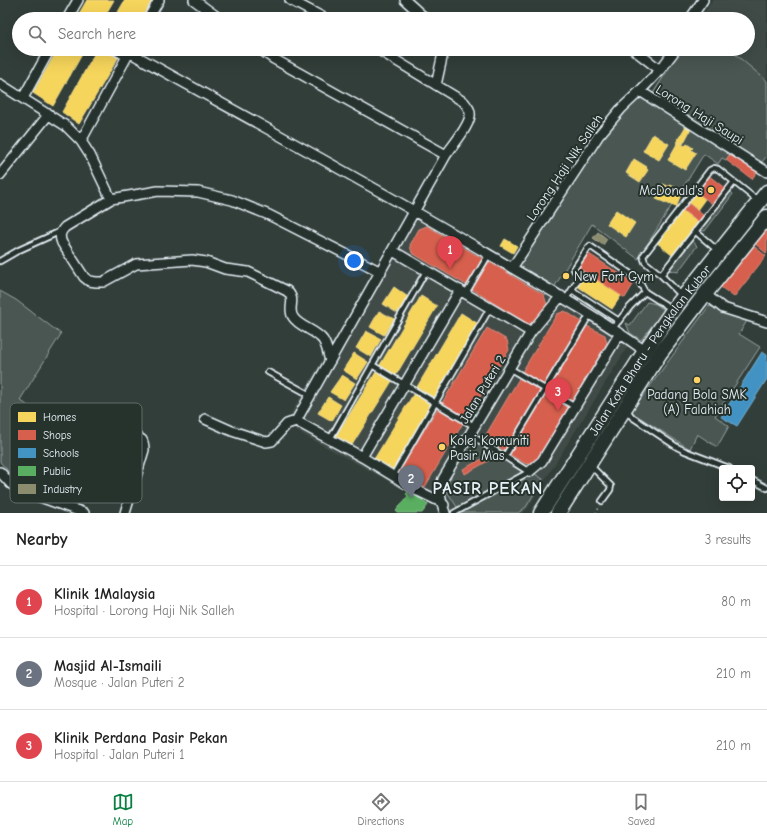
<!DOCTYPE html>
<meta charset="utf-8">
<style>
body{margin:0;font-family:"Comic Neue",sans-serif;background:#f2f2f2;color:#222}
.controls{position:absolute;right:12px;bottom:12px;display:grid;overflow:hidden;border-radius:4px;box-shadow:0 4px 16px #0002}
.controls button{width:36px;height:36px;display:grid;place-items:center;padding:0;border:0;border-bottom:1px solid #e0e0e0;background:#fff;color:#222;font:20px sans-serif}
.you{position:absolute;left:354px;top:261px;width:14px;height:14px;margin:-10px;border:3px solid #fff;border-radius:50%;background:#1a73e8;box-shadow:0 0 0 6px #1a73e833}
.badge{display:grid;place-items:center;width:26px;height:26px;border-radius:50%;background:#0b8043;color:#fff;font-size:13px;font-weight:700}
.pin{position:absolute;translate:-50% -33px;filter:drop-shadow(0 1px 2px #0008)}
.pin::after{content:'';position:absolute;top:21px;width:14px;height:12px;background:inherit;clip-path:polygon(0 0,100% 0,50% 100%)}
.list{margin:0;padding:0;list-style:none}
h2{display:flex;justify-content:space-between;align-items:center;height:52px;margin:0;padding:0 16px;font-size:17px}
h2 small{font-size:13px;font-weight:400;color:#767676}
.list li{display:grid;grid-template-columns:26px 1fr auto;gap:12px;align-items:center;box-sizing:border-box;height:72px;padding:0 16px;border-top:1px solid #e0e0e0}
.list b{display:block;font-size:15px;white-space:nowrap}
.list p{margin:0;font-size:13px;white-space:nowrap;color:#767676}
.list em{font-size:13px;font-style:normal;color:#767676}
.icon{flex:none;width:22px;height:22px;fill:none;stroke:currentColor;stroke-width:2;stroke-linecap:round;stroke-linejoin:round}
.map{position:relative;flex:none;width:767px;height:513px;overflow:hidden}
.search{position:absolute;background:#fff;box-shadow:0 4px 16px #0002;left:12px;right:12px;top:12px;height:44px;display:flex;align-items:center;gap:10px;box-sizing:border-box;padding:0 14px;border-radius:22px;color:#767676;font-size:15px}
.sheet{height:268px;background:#fff}
nav{display:flex;justify-content:space-around;align-items:center;box-sizing:border-box;height:56px;border-top:1px solid #e0e0e0;background:#fff;font-size:11px;color:#767676}
nav a{display:grid;justify-items:center;gap:2px}
nav .on{color:#0b8043}
.map>svg:first-child{display:block}
</style>
<div class="map">
<svg width="767" height="513" viewBox="0 0 767 513">
<rect width="100%" height="100%" fill="#323e39"/>
<filter id="ink" filterUnits="userSpaceOnUse"><feTurbulence type="fractalNoise" baseFrequency=".025" numOctaves="2"/><feDisplacementMap in="SourceGraphic" scale="8" xChannelSelector="R" yChannelSelector="G"/><feConvolveMatrix kernelMatrix="1 2 1 2 8 2 1 2 1" color-interpolation-filters="sRGB"/></filter>
<g filter="url(#ink)">
<!-- built -->
<path fill="#3f4b46" d="M713,0h54v156l-117,-61 31,-46h67v-30h-48z
M410,211l220,132 -103,166 -5,4h-78l-9,-7 -139,-75 -5,-18z"/>
<!-- green -->
<path fill="#495651" stroke="#98a4a4" d="M681,49h48l38,32v75l-7,8 -108,-69z
M640,91l93,59 -7,10 -4,-2 -4,6 -14,-10 -66,105 -46,-35 -37,62 4,3 -3,4 -44,-25 87,-133z
M730,191l3,3 -28,37 -6,-1z
M692,240l5,6 -19,26 -9,-2z
M0,291l16,9 45,34 -41,66 30,22 -37,54 -13,-14z
M647,302l9,2 8,6 -23,30 -11,-7 -4,-10 4,2z
M709,306l39,13 -9,15 21,13 -45,69 14,10 -12,21 -20,-13 -7,15 -59,-37z
M474,437l69,42 -17,28 -8,6h-57l-13,-20v-14z"/>
<!-- homes -->
<path fill="#f6d55c" stroke="#f2dd8b" d="M87,0h27l-11,19h-27z
M125,0h27l-11,19h-27z
M58,49h27l-32,57 -20,-13z
M97,49h5l16,9 -39,66 -17,-12z
M686,126l5,3 -8,15 -6,-3z
M653,134l16,10 -10,16 -16,-9z
M678,142l7,4 2,-2 6,4 -2,2 5,3 -11,17 -17,-10z
M634,159l13,8 -1,1 2,2 -8,12 -14,-9z
M663,184l7,3v-2l7,3 -1,2 6,2 -6,15 -20,-8z
M695,191l10,8 -8,11 -10,-8z
M681,209l17,13 -25,34 -17,-14z
M616,210l19,13 -9,14 -19,-13z
M505,239l12,7 -4,7 -12,-7z
M587,270l36,23 -11,16 -35,-23z
M394,287l14,10 -11,16 -14,-9z
M421,296l16,10 -41,69 -16,-10z
M379,311l15,8 -10,16 -14,-8z
M461,313l19,12 -44,74 -19,-12z
M366,331l15,8 -10,18 -15,-9z
M354,353l14,9 -11,17 -14,-9z
M376,372l16,9 -40,64 -16,-9z
M342,375l13,8 -11,17 -14,-8z
M414,393l19,11 -42,68 -18,-11z
M328,397l13,8 -9,16 -14,-8z"/>
<!-- shops -->
<path fill="#d6604d" stroke="#db8c80" d="M731,152l27,18 -6,9 -26,-19z
M708,175l18,14 -12,16 -19,-14z
M687,202l17,14 -6,6 -17,-13z
M427,226l56,33 -15,27 -56,-33 -2,-8 9,-16z
M767,226v26l-1,1 -12,-10z
M751,244l15,12 -32,41 -16,-12z
M586,252l48,31 -9,15 -48,-31z
M489,262l55,33 3,10 -11,17 -10,2 -54,-35z
M565,311l17,11 -38,64 -22,-14 35,-58z
M587,326l18,9 2,8 -35,59 -24,-13z
M487,328l20,12 2,10 -42,68 -25,-15z
M520,377l21,13 -36,61 -21,-13z
M546,393l23,13 -33,56 -10,2 -17,-10z
M438,408l25,15 -38,64 -6,2 -23,-13z
M486,457l2,4 -23,13 -2,-5z"/>
<!-- schools -->
<path fill="#4393c3" stroke="#74afd3" d="M762,352l5,3v24l-30,47 -16,-9z"/>
<!-- public -->
<path fill="#5aae61" stroke="#85c28e" d="M409,490l19,15 -6,8h-24l-2,-2 12,-15 -2,-2z"/>
<!-- industry -->
<path fill="#8c8c6e" stroke="#a8aa97" d="M598,232l9,7 -4,6 -10,-7z"/>
<g fill="none" stroke-linecap="round" stroke-linejoin="round">
<!-- service casing -->
<g stroke="#e8f1f8" stroke-width="8">
<path id="service" d="M110,49l16,9
M695,231l23,20
M0,261l19,-11 42,-19
M661,275l73,-93
M572,290l47,31
M466,293l23,-39
M682,296l-21,-21 -16,-13 -2,-6 67,-86 4,-2 4,1 40,32
M566,299l15,-24 -6,-4 -1,-2 14,-21 2,-2 48,33 7,13 27,17
M613,328l17,-21 15,-15
M372,365l102,61
M509,368l66,39
M268,372l42,23
M627,410l5,7 45,30 8,4 44,17
M330,439l96,-168
M505,456l85,-142
M591,466l20,20 -1,4 -8,11
M393,476l97,-168
M752,480l15,8
M454,513l75,-41 -60,-38"/>
</g>
<!-- minor casing -->
<g stroke="#e8f1f8" stroke-width="12">
<path id="minor" d="M194,0l26,19
M290,0l36,19
M405,0l21,19
M67,19l11,-19
M148,19l11,-19
M690,19l13,-19
M260,49l14,10 172,96
M633,49l27,21
M129,52c120,67 241,132 359,202 53,31 107,61 157,97
M0,84l66,42 15,15
M436,85l8,-36
M640,91l127,81
M23,98l27,-49
M0,175l49,-61
M111,199l-21,-44 -9,-14 50,-92
M393,251l138,81
M512,268l87,-133 22,-26 19,-18 20,-21 16,-21
M705,294l18,14 44,14
M330,361c-2,-7 -3,-15 -7,-21 -7,-10 -24,-13 -30,-23 -6,-9 4,-17 -6,-26l-39,-19 -23,-3 -19,-7 -14,-2 -56,4 -33,18h-7l-7,-1 -5,-4 -22,-34c-3,-7 -2,-11 3,-16l46,-28 47,-8 40,1 34,8 37,15 112,57
M205,419l27,12 34,11 6,-1 15,-17 9,-3 150,-266c7,-10 22,-27 24,-39 1,-6 -3,-10 -6,-14l-87,-53
M296,421l66,36 54,33 25,12 3,3
M362,457l98,-167
M0,472l11,12 10,6 63,23
M529,472l13,-11 78,-128
M37,497l60,-67c3,-2 5,-4 8,-4 7,-1 32,10 37,14 2,3 2,6 2,10l-19,63
M445,513c-5,-14 -6,-20 -2,-34l88,-147 30,-36"/>
</g>
<!-- trunk casing -->
<g stroke="#e8f1f8" stroke-width="17">
<g id="trunk">
<path id="s1" d="M541,513l104,-162 28,-41 94,-118"/>
<path d="M558,513l102,-160 45,-59 62,-77"/>
</g>
</g>
<!-- path -->
<path stroke="#e8f1f8" stroke-width="1.5" stroke-dasharray="1 3" stroke-linecap="butt" d="M596,513l4,-7"/>
<!-- service -->
<use href="#service" stroke="#26332d" stroke-width="4.5"/>
<!-- minor -->
<use href="#minor" stroke="#26332d" stroke-width="9"/>
<!-- trunk -->
<use href="#trunk" stroke="#26332d" stroke-width="14"/>
</g>
</g>
<!-- markers -->
<g fill="#ffd166" stroke="#26332d" stroke-width="1.5">
<circle cx="711" cy="190" r="4"/>
<circle cx="566" cy="276" r="4"/>
<circle cx="697" cy="380" r="4"/>
<circle cx="442" cy="447" r="4"/>
</g>
<g text-anchor="middle" stroke-width="4" stroke-linejoin="round" paint-order="stroke">
<!-- street labels -->
<g font-size="13" fill="#e8f1f8" stroke="#26332d">
<text transform="translate(700 114) rotate(32)" y="5">Lorong Haji Saupi</text>
<text transform="translate(564 167) rotate(-56)" y="5">Lorong Haji Nik Salleh</text>
<text dy="5" stroke="none"><textPath href="#s1" startOffset="196">Jalan Kota Bharu - Pengkalan Kubor</textPath></text>
<text transform="translate(482 389) rotate(-59)" y="5">Jalan Puteri 2</text>
</g>
<!-- poi labels -->
<g font-size="13" fill="#e8f1f8" stroke="#26332d" text-anchor="start">
<text x="703" y="195" text-anchor="end">McDonald's</text>
<text x="574" y="281">New Fort Gym</text>
<text x="697" y="399" text-anchor="middle">Padang Bola SMK<tspan x="697" dy="15">(A) Falahiah</tspan></text>
<text x="450" y="445">Kolej Komuniti<tspan x="450" dy="15">Pasir Mas</tspan></text>
</g>
<!-- district labels -->
<g font-size="17" font-weight="bold" letter-spacing="1" fill="#e8f1f8" stroke="#26332d">
<text x="488" y="494">PASIR PEKAN</text>
</g>
</g>
<!-- legend -->
<rect x="10" y="403" width="132" height="100" rx="6" fill="#26332d" stroke="#606c6a" stroke-width="1"/>
<rect x="18" y="412" width="18" height="10" fill="#f6d55c"/>
<rect x="18" y="430" width="18" height="10" fill="#d6604d"/>
<rect x="18" y="448" width="18" height="10" fill="#4393c3"/>
<rect x="18" y="466" width="18" height="10" fill="#5aae61"/>
<rect x="18" y="484" width="18" height="10" fill="#8c8c6e"/>
<g font-size="11" fill="#e8f1f8">
<text x="43" y="421">Homes</text>
<text x="43" y="439">Shops</text>
<text x="43" y="457">Schools</text>
<text x="43" y="475">Public</text>
<text x="43" y="493">Industry</text>
</g>
</svg>
<div class="controls">
<button><svg class="icon" aria-label="locate" viewBox="0 0 24 24"><circle cx="12" cy="12" r="6"/><path d="M12 2v4M12 18v4M2 12h4M18 12h4"/></svg></button>
</div>
<div class="you"></div>
<div class="pin badge" style="left:450px;top:269px;background:#e0444e">1</div>
<div class="pin badge" style="left:411px;top:498px;background:#6b7280">2</div>
<div class="pin badge" style="left:558px;top:411px;background:#e0444e">3</div>
<div class="search"><svg class="icon" aria-label="search" viewBox="0 0 24 24"><circle cx="10" cy="10" r="6"/><path d="M15 15l6 6"/></svg>Search here</div>
</div>
<section class="sheet">
<h2>Nearby<small>3 results</small></h2>
<ul class="list">
<li><span class="badge" style="background:#e0444e">1</span><div><b>Klinik 1Malaysia</b><p>Hospital · Lorong Haji Nik Salleh</p></div><em>80 m</em></li>
<li><span class="badge" style="background:#6b7280">2</span><div><b>Masjid Al-Ismaili</b><p>Mosque · Jalan Puteri 2</p></div><em>210 m</em></li>
<li><span class="badge" style="background:#e0444e">3</span><div><b>Klinik Perdana Pasir Pekan</b><p>Hospital · Jalan Puteri 1</p></div><em>210 m</em></li>
</ul>
</section>
<nav>
<a class="on"><svg class="icon" aria-label="map" viewBox="0 0 24 24"><path d="M3 6l6-2 6 2 6-2v14l-6 2-6-2-6 2zM9 4v14M15 6v14"/></svg>Map</a>
<a><svg class="icon" aria-label="directions" viewBox="0 0 24 24"><path d="M12 3l9 9-9 9-9-9zM9 14v-3h6M13 9l2 2-2 2"/></svg>Directions</a>
<a><svg class="icon" aria-label="saved" viewBox="0 0 24 24"><path d="M7 4h10v16l-5-4-5 4z"/></svg>Saved</a>
</nav>
